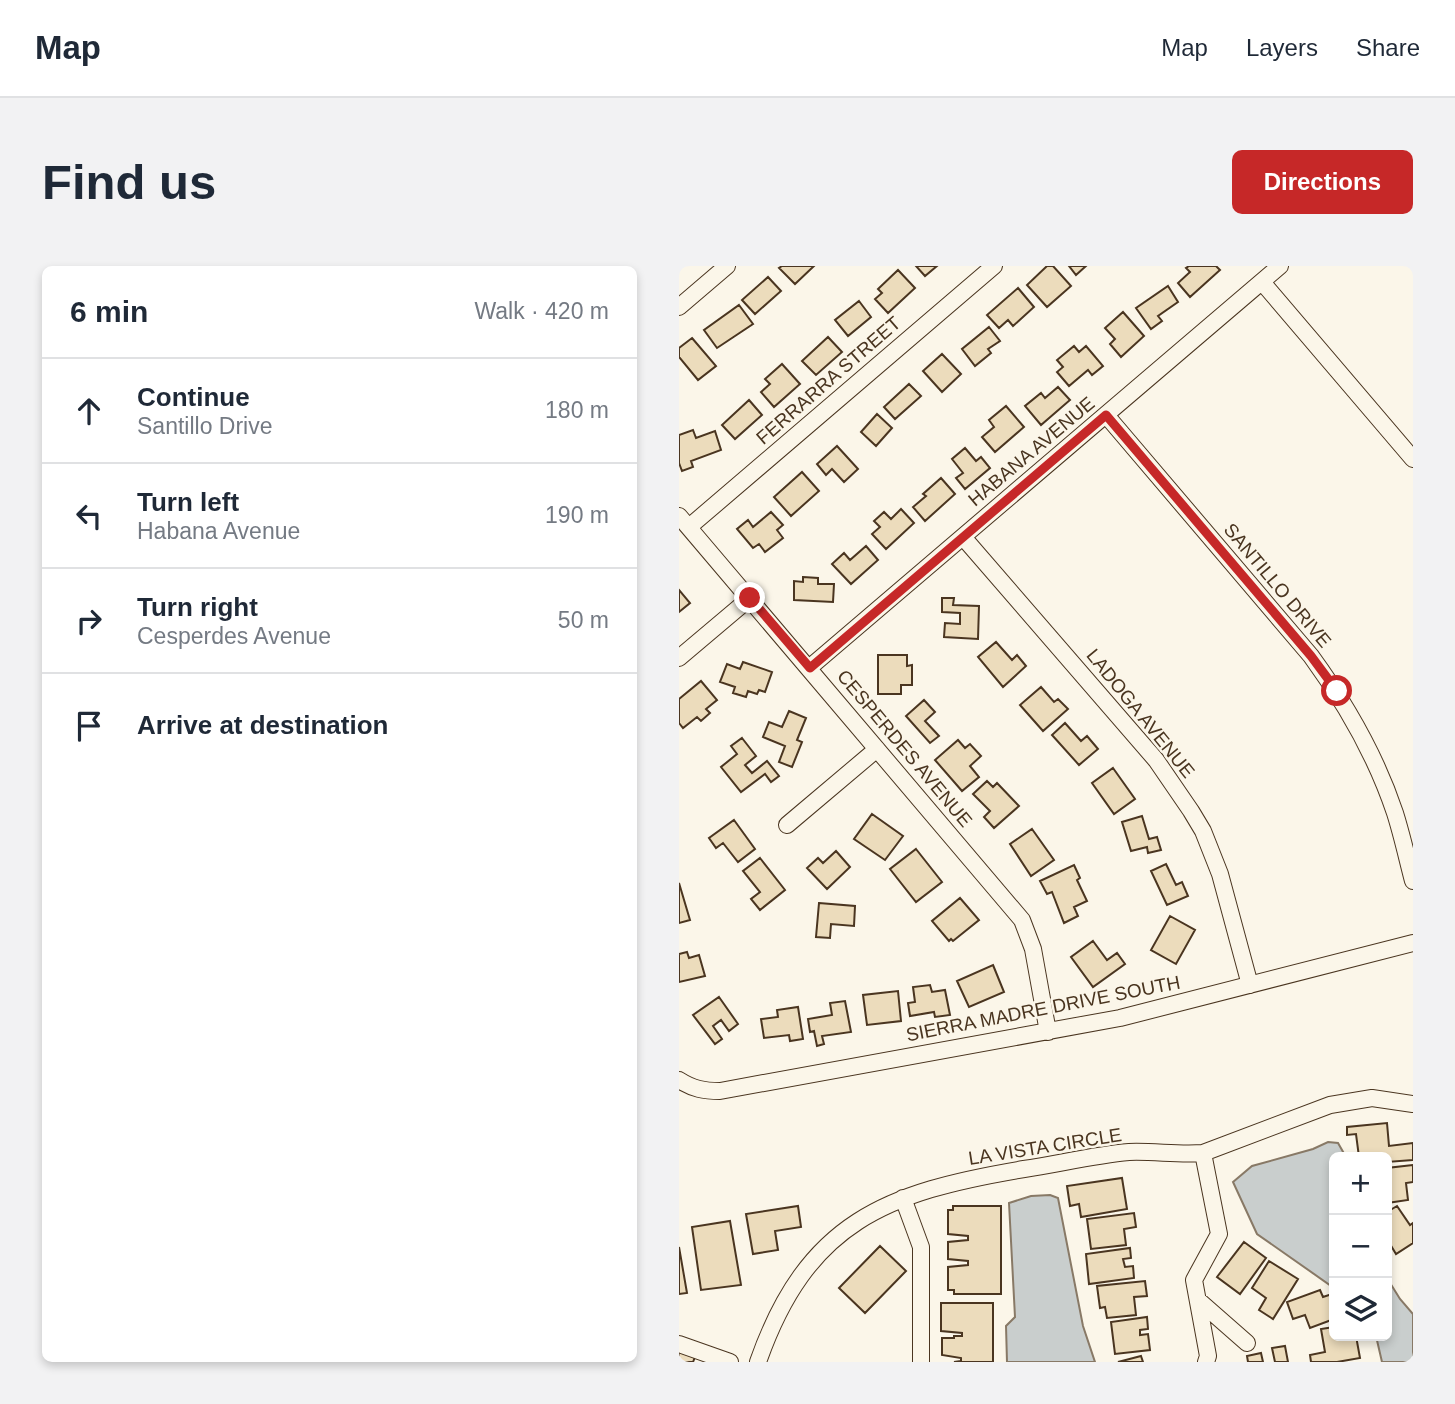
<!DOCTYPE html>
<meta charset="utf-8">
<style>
body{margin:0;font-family:Arial,sans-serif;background:#f2f2f3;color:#1f2937}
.controls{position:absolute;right:21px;bottom:21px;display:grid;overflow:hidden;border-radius:10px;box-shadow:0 4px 10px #0003}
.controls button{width:63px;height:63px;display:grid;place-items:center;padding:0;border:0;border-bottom:2px solid #e0e1e3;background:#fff;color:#1f2937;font:35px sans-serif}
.stop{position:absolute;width:21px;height:21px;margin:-16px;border:5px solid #c62828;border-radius:50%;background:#fff}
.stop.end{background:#c62828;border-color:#fff;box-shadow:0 2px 7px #0008}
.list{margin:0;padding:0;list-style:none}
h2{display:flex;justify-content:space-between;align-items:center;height:91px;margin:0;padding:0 28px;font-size:30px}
h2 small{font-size:23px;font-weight:400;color:#747a83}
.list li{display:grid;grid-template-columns:46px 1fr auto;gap:21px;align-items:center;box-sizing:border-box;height:105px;padding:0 28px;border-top:2px solid #e0e1e3}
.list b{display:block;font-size:26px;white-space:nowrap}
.list p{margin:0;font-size:23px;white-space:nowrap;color:#747a83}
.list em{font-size:23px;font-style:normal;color:#747a83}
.icon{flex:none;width:38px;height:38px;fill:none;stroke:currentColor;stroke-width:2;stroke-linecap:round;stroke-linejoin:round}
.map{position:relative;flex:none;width:734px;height:1096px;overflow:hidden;border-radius:10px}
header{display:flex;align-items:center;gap:42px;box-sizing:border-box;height:98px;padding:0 35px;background:#fff;border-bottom:2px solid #e0e1e3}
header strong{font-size:33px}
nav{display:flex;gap:38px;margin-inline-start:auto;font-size:24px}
.intro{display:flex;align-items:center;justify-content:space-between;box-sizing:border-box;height:168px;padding:0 42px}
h1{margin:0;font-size:49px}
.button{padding:18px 32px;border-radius:10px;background:#c62828;color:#fff;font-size:24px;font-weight:700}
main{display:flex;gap:42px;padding:0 42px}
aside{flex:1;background:#fff;border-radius:10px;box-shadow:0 4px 10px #0003}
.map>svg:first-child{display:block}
</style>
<header>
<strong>Map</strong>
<nav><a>Map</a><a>Layers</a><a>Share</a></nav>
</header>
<div class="intro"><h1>Find us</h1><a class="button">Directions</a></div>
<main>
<aside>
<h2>6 min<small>Walk · 420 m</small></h2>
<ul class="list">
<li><svg class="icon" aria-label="ahead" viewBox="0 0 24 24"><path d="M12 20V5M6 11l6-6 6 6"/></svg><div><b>Continue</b><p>Santillo Drive</p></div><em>180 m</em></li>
<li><svg class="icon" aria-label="left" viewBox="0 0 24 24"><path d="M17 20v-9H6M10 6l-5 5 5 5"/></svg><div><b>Turn left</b><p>Habana Avenue</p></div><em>190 m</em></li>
<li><svg class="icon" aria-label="right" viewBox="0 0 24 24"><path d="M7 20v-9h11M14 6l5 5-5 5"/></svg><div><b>Turn right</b><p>Cesperdes Avenue</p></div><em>50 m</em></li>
<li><svg class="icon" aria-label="arrive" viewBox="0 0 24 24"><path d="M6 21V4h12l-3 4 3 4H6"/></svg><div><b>Arrive at destination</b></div></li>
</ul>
</aside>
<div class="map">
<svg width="734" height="1096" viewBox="0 0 734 1096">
<rect width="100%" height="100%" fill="#fbf6e9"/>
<!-- water -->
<path fill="#c9cecd" stroke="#887966" stroke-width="2" d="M649,876l10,1 8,14h-12v131l-77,-54 -24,-52 19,-16 61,-17z
M371,929l8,3 25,128 12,36h-88l-1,-36 9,-9 -6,-114 22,-7z
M708,1012l13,21 13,15v48h-31l-6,-26h11z"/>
<!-- building -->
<path fill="#ecdcbc" stroke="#4a3520" stroke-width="2" d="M103,0h32l-19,18 -16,-16z
M237,0h21l-12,10z
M368,0h6l18,20 -24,21 -20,-22z
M390,0h17l-10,9z
M510,0h27l4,4 -30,27 -12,-14 12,-11 -4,-4z
M219,4l17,18 -27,25 -13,-14 7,-6 -4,-4z
M89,11l13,14 -26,23 -13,-14z
M489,20l10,16 -20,14 4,5 -11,8 -15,-21z
M339,22l16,19 -21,19 -5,-6 -9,8 -12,-13z
M180,35l12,16 -23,19 -13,-16z
M60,39l14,19 -36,24 -13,-18z
M444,46l21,24 -23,21 -11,-13 5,-5 -10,-11z
M310,61l11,14 -12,8 3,4 -16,13 -13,-17z
M149,71l14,15 -26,23 -14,-14z
M13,72l24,28 -18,14 -19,-23v-9z
M395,80l5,6 7,-6 17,20 -11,9 -4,-5 -19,16 -12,-14 6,-5 -6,-7z
M263,88l19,20 -19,18 -19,-21z
M103,98l18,20 -26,23 -13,-15 9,-8 -5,-5z
M230,118l12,12 -26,23 -11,-12z
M379,121l12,13 -29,25 -16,-19 16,-13 4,5z
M70,134l13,15 -27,24 -13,-14z
M327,140l18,21 -29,25 -13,-15 12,-10 -5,-7z
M198,148l15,14 -16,18 -15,-14z
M14,164l3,8 19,-7 6,19 -30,11 2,6 -11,4 -3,-8v-28z
M158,180l21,23 -14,13 -12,-13 -6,6 -9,-11z
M286,182l11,13 5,-4 9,11 -25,21 -9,-11 7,-5 -11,-14z
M123,206l17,19 -28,25 -17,-19z
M262,212l14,16 -30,27 -12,-14 13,-11 -3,-2z
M222,243l13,14 -28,26 -14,-15 8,-7 -6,-6 10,-9 7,7z
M92,246l12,13 -6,5 6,8 -18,14 -6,-8 -6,4 -16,-19 11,-9 5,7z
M187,280l12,14 -27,24 -19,-20 12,-11 6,7z
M124,311l15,1v6h16l-1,18 -39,-2v-19l9,1z
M0,324l11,13 -11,9z
M263,332h12l-1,7 26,1 -1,33 -34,-2 1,-14 15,1v-11l-18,-1z
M317,376l16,18 5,-5 9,11 -23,21 -25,-30z
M199,389h29v11l5,-1v20h-11v9h-23z
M64,396l29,10 -7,20 -6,-2 -2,4 -9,-3 -2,6 -13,-4 2,-6 -15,-5 7,-18 13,5z
M22,415l16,19 -11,9 4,4 -9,8 -4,-4 -14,11 -4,-5v-24z
M362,421l13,15 4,-3 10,10 -25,22 -23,-26z
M245,434l11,12 -10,9 14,15 -9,7 -24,-27z
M110,445l17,7 -9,22 5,2 -10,25 -13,-5 6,-16 -22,-9 6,-15 13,5z
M386,457l16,18 6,-5 11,13 -19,16 -27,-30z
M63,472l14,18 -11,9 7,8 15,-12 12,15 -8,6 -6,-8 -24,18 -20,-25 16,-13 -6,-8z
M279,474l7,8 5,-4 11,12 -11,10 9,11 -17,14 -27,-31z
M434,502l22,31 -21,15 -22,-31z
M308,515l6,6 4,-4 22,23 -25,22 -10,-11 6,-6 -17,-17z
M193,548l31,22 -18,24 -31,-21z
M463,550l7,23 8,-2 4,13 -13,3 -1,-6 -16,4 -9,-29z
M55,554l21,29 -17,13 -15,-19 -7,5 -7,-10z
M353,563l22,31 -23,16 -21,-32z
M237,583l26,33 -26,20 -26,-33z
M157,585l14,16 -23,22 -20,-21 11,-10 5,5z
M81,592l25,32 -25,20 -9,-11 9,-7 -17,-21z
M487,598l10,21 6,-3 6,14 -21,9 -16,-34z
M395,599l6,13 -3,2 10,21 -13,6 4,9 -14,7 -12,-31 -5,2 -7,-13z
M0,617l11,37 -11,3z
M281,632l19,22 -26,21 -2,-2 -2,2 -17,-20z
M140,637l36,3 -1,20 -23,-2 -1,14 -14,-1z
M491,650l25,14 -19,34 -25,-14z
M414,675l14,19 10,-7 8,11 -32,23 -22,-30z
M8,686l2,6 10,-3 6,21 -26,6v-28z
M314,699l11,27 -35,15 -12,-26z
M251,719l2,7 13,-2 5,25 -15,2 -1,-5 -24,4 -2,-13 7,-1 -2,-15z
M219,725l3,30 -34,4 -4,-30z
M40,731l19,27 -9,7 -8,-11 -8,6 9,13 -7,5 -22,-29z
M166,735l6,31 -29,4 2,8 -7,2 -3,-15 -4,1 -2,-13 24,-4 -2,-12z
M119,741l5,32 -13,2 -1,-6 -25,3 -3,-19 17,-2 -1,-7z
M708,857l2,23 24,-3v17l-26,2v-5h-28l-3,-23 -9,1v-8z
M734,899v17l-7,1 2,17 -21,3v-35z
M443,912l5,31 -46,8 -2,-13 -9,2 -3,-20z
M119,940l3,21 -26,4 3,19 -25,4 -7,-40z
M274,940h48v88h-47v-4h-6v-23l20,-2v-4l-20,-2v-17l20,-2v-4l-20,-2v-24h5z
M718,940l13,19 3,-2v20l-17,11 -9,-15v-27z
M455,947l2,14 -12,2 2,16 -35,4 -4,-30z
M51,955l11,64 -40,5 -9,-63z
M565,976l22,16 -26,36 -23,-17z
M201,980l26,25 -41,42 -26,-25z
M0,981l8,46 -8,1z
M451,982l1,10 -8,1 2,8 8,-1 1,12 -45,6 -3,-30z
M590,995l29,18 -25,40 -14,-9 7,-12 -14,-10z
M466,1015l2,15 -13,1 2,18 -29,3 -2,-11 -5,1 -3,-22z
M641,1024l3,7 9,-3 2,7v18l-24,9 -5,-13 -12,4 -6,-17z
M262,1037h52v59h-39l7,-1v-3l-19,-3v-17h12v-2h8v-3l-21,-2z
M468,1051l1,12 -8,1v5l8,-1 2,16 -35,4 -4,-32z
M655,1061v9h22l4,22 -23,4h-26l-1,-7 15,-3 -4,-23z
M606,1080l3,16h-13l-3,-14z
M0,1086l16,5 -2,5h-14z
M582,1087l2,9h-15l-1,-6z
M462,1090l2,6h-25z"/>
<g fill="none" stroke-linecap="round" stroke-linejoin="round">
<!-- minor casing -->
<g stroke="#4a3520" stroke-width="18">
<path id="minor" d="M583,16l151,177
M0,41l48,-41
M427,149l205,241c35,48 65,100 84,157 7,22 12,45 18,68
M0,250l343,404 11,29 15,83
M10,261l305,-261
M284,271l193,223 35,51 12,20 17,43 30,111
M0,392l71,-60
M130,402l471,-402
M108,559l90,-76
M0,814c14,9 25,11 41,11l400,-73 293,-75
M524,887l16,81 -25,46 14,76 -2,6
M224,932l18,49v115
M519,1034l49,43
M0,1078l51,18
M79,1096c49,-140 128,-170 266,-193 34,-5 70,-14 105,-17 25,-1 50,3 74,1l127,-48 42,-7 41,6"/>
</g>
<!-- minor -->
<use href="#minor" stroke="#fbf6e9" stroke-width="16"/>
</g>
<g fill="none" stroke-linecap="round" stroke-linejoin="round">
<!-- route -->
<path stroke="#c62828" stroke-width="9" d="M71,332l60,70 296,-253 205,241 26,35"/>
</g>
<g text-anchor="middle" stroke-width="5" stroke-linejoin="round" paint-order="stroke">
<!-- street labels -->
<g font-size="19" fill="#4a3520" stroke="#fbf6e9">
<text transform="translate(149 114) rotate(-41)" y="7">FERRARRA STREET</text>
<text transform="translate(352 185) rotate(-40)" y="7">HABANA AVENUE</text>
<text transform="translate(599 319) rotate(50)" y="7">SANTILLO DRIVE</text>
<text transform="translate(462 447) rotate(51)" y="7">LADOGA AVENUE</text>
<text transform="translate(226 482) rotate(50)" y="7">CESPERDES AVENUE</text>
<text transform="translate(364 742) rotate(-11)" y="7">SIERRA MADRE DRIVE SOUTH</text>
<text transform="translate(366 880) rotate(-9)" y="7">LA VISTA CIRCLE</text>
</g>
</g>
</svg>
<div class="controls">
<button>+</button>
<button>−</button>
<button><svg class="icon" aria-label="layers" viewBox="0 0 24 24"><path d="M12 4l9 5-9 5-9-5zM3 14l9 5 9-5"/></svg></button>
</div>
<div class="stop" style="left:658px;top:425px"></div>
<div class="stop end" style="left:71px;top:332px"></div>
</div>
</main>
